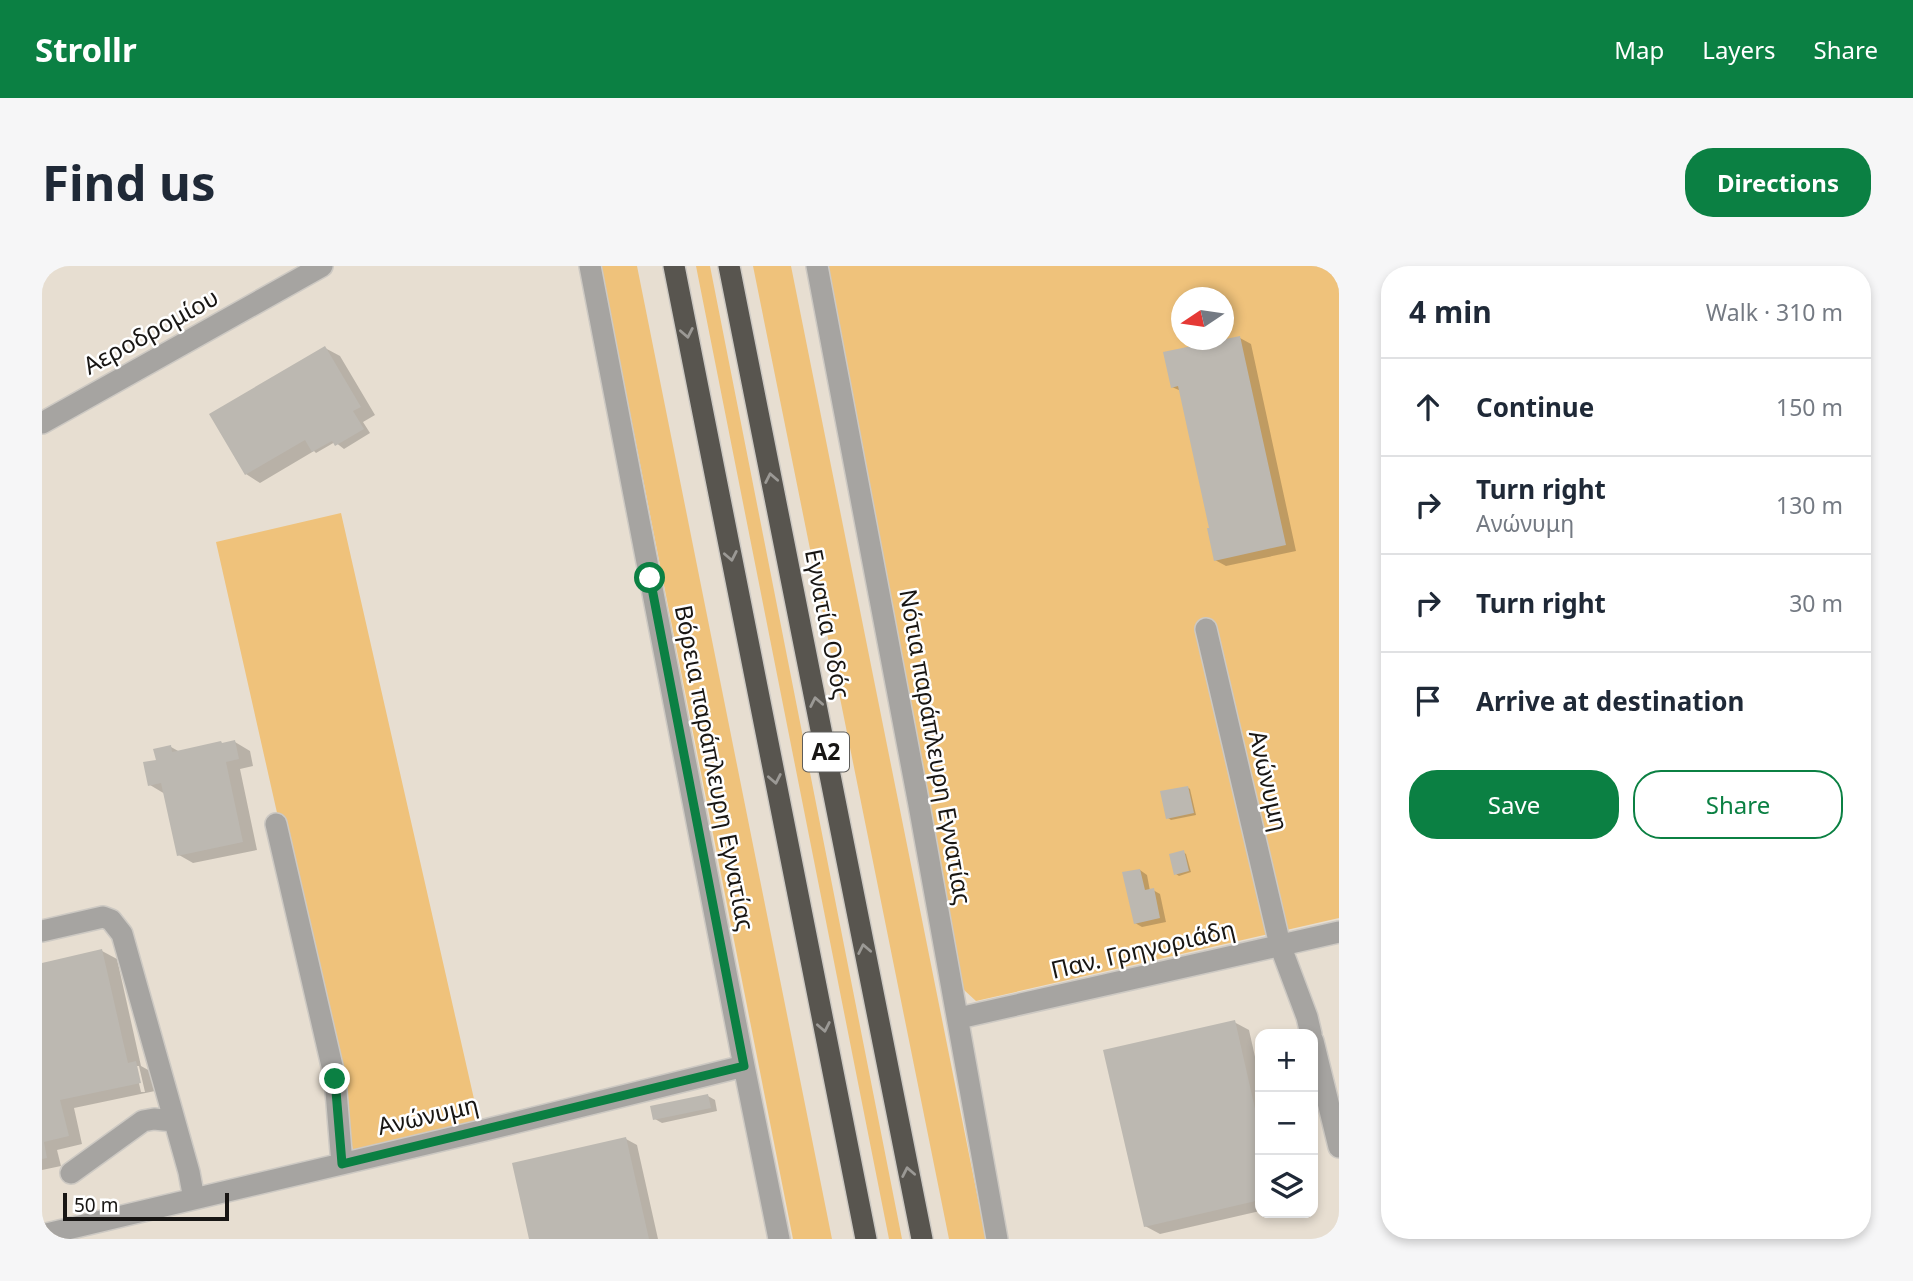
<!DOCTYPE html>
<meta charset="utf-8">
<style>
body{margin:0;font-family:"Noto Sans",sans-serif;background:#f6f6f7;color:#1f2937}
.controls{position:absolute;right:21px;bottom:21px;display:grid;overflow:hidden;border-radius:14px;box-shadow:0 4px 10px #0003}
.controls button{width:63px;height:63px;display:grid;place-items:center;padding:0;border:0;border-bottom:2px solid #e0e1e3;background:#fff;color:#1f2937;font:35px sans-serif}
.compass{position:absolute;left:1129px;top:21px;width:63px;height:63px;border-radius:50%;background:#fff;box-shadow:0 4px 10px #0003;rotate:257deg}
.scale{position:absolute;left:21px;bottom:18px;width:166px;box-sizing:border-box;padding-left:7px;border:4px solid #181614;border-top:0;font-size:19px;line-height:24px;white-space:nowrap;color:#181614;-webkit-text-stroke:5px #fff;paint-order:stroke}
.stop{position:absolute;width:21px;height:21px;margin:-16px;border:5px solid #0b8043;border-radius:50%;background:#fff}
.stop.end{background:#0b8043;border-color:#fff;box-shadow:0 2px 7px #0008}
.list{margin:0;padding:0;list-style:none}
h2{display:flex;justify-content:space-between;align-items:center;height:91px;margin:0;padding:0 28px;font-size:30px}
h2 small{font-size:23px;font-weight:400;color:#747a83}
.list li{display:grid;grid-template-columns:46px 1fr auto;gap:21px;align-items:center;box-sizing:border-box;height:98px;padding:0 28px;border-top:2px solid #e0e1e3}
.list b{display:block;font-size:26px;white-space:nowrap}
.list p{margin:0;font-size:23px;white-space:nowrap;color:#747a83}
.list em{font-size:23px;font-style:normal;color:#747a83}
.actions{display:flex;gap:14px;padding:21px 28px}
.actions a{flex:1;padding:16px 0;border:2px solid #0b8043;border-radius:28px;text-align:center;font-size:24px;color:#0b8043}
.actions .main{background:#0b8043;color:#fff}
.icon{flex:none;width:38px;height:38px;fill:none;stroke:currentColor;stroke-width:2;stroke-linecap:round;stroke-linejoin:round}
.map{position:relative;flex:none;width:1297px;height:973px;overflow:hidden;border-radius:28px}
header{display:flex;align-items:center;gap:42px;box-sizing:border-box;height:98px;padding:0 35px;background:#0b8043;color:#fff}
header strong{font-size:33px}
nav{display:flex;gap:38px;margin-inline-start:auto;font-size:24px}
.intro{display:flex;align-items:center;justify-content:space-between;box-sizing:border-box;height:168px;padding:0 42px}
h1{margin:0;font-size:49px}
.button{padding:18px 32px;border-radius:28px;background:#0b8043;color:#fff;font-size:24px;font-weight:700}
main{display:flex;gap:42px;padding:0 42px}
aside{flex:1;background:#fff;border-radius:28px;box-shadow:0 4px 10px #0003}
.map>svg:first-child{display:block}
</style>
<header>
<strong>Strollr</strong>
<nav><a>Map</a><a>Layers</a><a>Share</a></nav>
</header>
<div class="intro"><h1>Find us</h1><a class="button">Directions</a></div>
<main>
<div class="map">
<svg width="1297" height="973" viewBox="0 0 1297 973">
<rect width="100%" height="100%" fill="#f0ebe4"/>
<!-- built -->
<path fill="#e7ded1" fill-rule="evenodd" d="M0,0h1297v973h-1297zM1140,32h42v42h-42zM1218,768h53v179h-53z"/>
<!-- green -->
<path fill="#efc27b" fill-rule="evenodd" d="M559,0h36l195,973h-39z
M654,0h14l192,973h-13z
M711,0h38l195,973h-37z
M780,0h517v652l-363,83 -13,-12 -28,-158 -44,-211zM1140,32h42v42h-42z
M299,247l138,608 -126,29 -137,-608z"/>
<!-- shadow -->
<path fill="#0003" fill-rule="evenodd" d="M1198,72l11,6 45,207 -70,15 -11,-6 -4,-31 -30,-138 -9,-4z
M283,82l15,8 35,59 -12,7 7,11 -26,16 -9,-7 -19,11 -2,-2 -54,32 -14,-9z
M193,476l15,9 3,15 -13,3 17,81 -64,13 -14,-8 -14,-61 -15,-9 8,-24 13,-14 9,5z
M1145,521l3,2 6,26 -25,5 -3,-2z
M1141,586l3,2 5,18 -12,4 -3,-2z
M1098,604l7,5 3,16 3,-1 7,4 6,28 -24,5 -7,-4z
M60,685l15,8 24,107 9,5 5,20 -81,17 8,36 -25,6 4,16 -19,4v-205zM93,800h4l6,26h-4z
M1192,756l15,8 11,49v132l-100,23 -15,-8z
M666,830l7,4 2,11 -55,12 -7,-4z
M584,873l11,6 21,94h-127z
M1297,958v15h-1l-3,-14z"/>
<!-- building -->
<path fill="#bcb8b1" d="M1198,70l46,209 -72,16 -7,-33h2l-31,-142 -7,2 -8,-36z
M283,80l36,61 -8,4 11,18 -29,17 -3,-5 -20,11 -7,-12 -60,35 -36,-61z
M193,474l4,19 -13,3 17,80 -66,14 -16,-73 -13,3 -5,-24 13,-2 -3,-11 18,-4 1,7 49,-11 1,2z
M1146,520l6,27 -28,6 -6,-28z
M1142,584l5,21 -15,4 -5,-21z
M1098,603l5,21 9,-2 6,30 -26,6 -12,-52z
M60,683l26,114 8,-2 5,22 -81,17 9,36 -25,6 3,16 -5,1v-196z
M1193,754l25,111v69l-116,27 -41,-177z
M666,828l3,14 -58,12 -3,-14z
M584,871l23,102h-120l-17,-76z"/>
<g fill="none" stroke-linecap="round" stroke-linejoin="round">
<!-- minor casing -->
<g stroke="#cdc9c3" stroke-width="24">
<path id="minor" d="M548,0l154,800 35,173
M775,0c63,324 123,648 180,973
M0,157l280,-157
M1164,363l74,316 27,72 4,17
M234,558l59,255 7,85
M0,665l61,-14 8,3 11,14 67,238 5,27
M917,752l380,-86
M1271,775l26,106
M29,907l72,-52 11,-2 20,2
M0,969l443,-105 259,-64"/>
</g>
<!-- highway casing -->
<g stroke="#cdc9c3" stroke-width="24">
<path id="highway" d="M632,0l192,973
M687,0l193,973"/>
</g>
<!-- minor -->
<use href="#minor" stroke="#a6a4a1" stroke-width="21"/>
<!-- highway -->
<use href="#highway" stroke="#58554f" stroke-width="21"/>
</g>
<!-- one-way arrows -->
<defs><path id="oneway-chevron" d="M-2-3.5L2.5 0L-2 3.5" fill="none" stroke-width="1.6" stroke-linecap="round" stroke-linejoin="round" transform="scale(1.75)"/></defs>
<g stroke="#9b9995">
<use href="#oneway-chevron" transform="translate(645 67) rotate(79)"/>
<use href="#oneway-chevron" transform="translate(729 212) rotate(-101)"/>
<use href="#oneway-chevron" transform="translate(689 290) rotate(79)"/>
<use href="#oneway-chevron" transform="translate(774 436) rotate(-101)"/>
<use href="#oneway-chevron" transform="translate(733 513) rotate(79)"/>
<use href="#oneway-chevron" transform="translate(822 683) rotate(-101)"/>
<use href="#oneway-chevron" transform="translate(782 761) rotate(79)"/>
<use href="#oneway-chevron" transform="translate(866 906) rotate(-101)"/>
</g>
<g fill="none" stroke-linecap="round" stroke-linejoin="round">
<!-- route -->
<path stroke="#0b8043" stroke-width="9" d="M293,813l7,85 402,-98 -94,-488"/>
</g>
<g text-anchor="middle" stroke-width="5" stroke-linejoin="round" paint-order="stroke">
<!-- shield labels -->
<rect fill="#fff" stroke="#5d5c5a" stroke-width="2" x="761" y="466.5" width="46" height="39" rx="5"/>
<g font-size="23" font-weight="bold" fill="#181614">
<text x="784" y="494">Α2</text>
</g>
<!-- street labels -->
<g font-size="24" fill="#181614" stroke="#fff">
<text transform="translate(109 66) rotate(-29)" y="8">Αεροδρομίου</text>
<text transform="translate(785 358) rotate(79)" y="8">Εγνατία Οδός</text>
<text transform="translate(893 481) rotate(80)" y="8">Νότια παράπλευρη Εγνατίας</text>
<text transform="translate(672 502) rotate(79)" y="8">Βόρεια παράπλευρη Εγνατίας</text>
<text transform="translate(1226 515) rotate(77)" y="8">Ανώνυμη</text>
<text transform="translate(1101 684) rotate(-13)" y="8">Παν. Γρηγοριάδη</text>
<text transform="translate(386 850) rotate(-13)" y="8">Ανώνυμη</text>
</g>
</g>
</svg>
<div class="controls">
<button>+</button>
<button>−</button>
<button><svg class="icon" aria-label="layers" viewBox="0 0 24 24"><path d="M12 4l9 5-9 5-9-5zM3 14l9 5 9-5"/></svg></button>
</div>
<svg class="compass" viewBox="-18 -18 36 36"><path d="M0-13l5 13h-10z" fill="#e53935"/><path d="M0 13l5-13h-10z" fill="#747a83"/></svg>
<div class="scale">50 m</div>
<div class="stop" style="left:608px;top:312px"></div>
<div class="stop end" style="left:293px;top:813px"></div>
</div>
<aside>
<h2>4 min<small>Walk · 310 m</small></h2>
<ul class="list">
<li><svg class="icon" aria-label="ahead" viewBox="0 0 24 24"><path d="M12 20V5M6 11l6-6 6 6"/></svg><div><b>Continue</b></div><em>150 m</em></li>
<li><svg class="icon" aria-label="right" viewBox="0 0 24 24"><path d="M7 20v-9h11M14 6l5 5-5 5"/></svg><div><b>Turn right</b><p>Ανώνυμη</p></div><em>130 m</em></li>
<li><svg class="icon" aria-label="right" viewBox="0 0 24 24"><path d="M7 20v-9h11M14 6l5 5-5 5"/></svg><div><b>Turn right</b></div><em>30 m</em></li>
<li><svg class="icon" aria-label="arrive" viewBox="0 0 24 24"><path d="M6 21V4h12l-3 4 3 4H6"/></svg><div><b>Arrive at destination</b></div></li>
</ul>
<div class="actions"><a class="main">Save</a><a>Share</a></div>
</aside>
</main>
